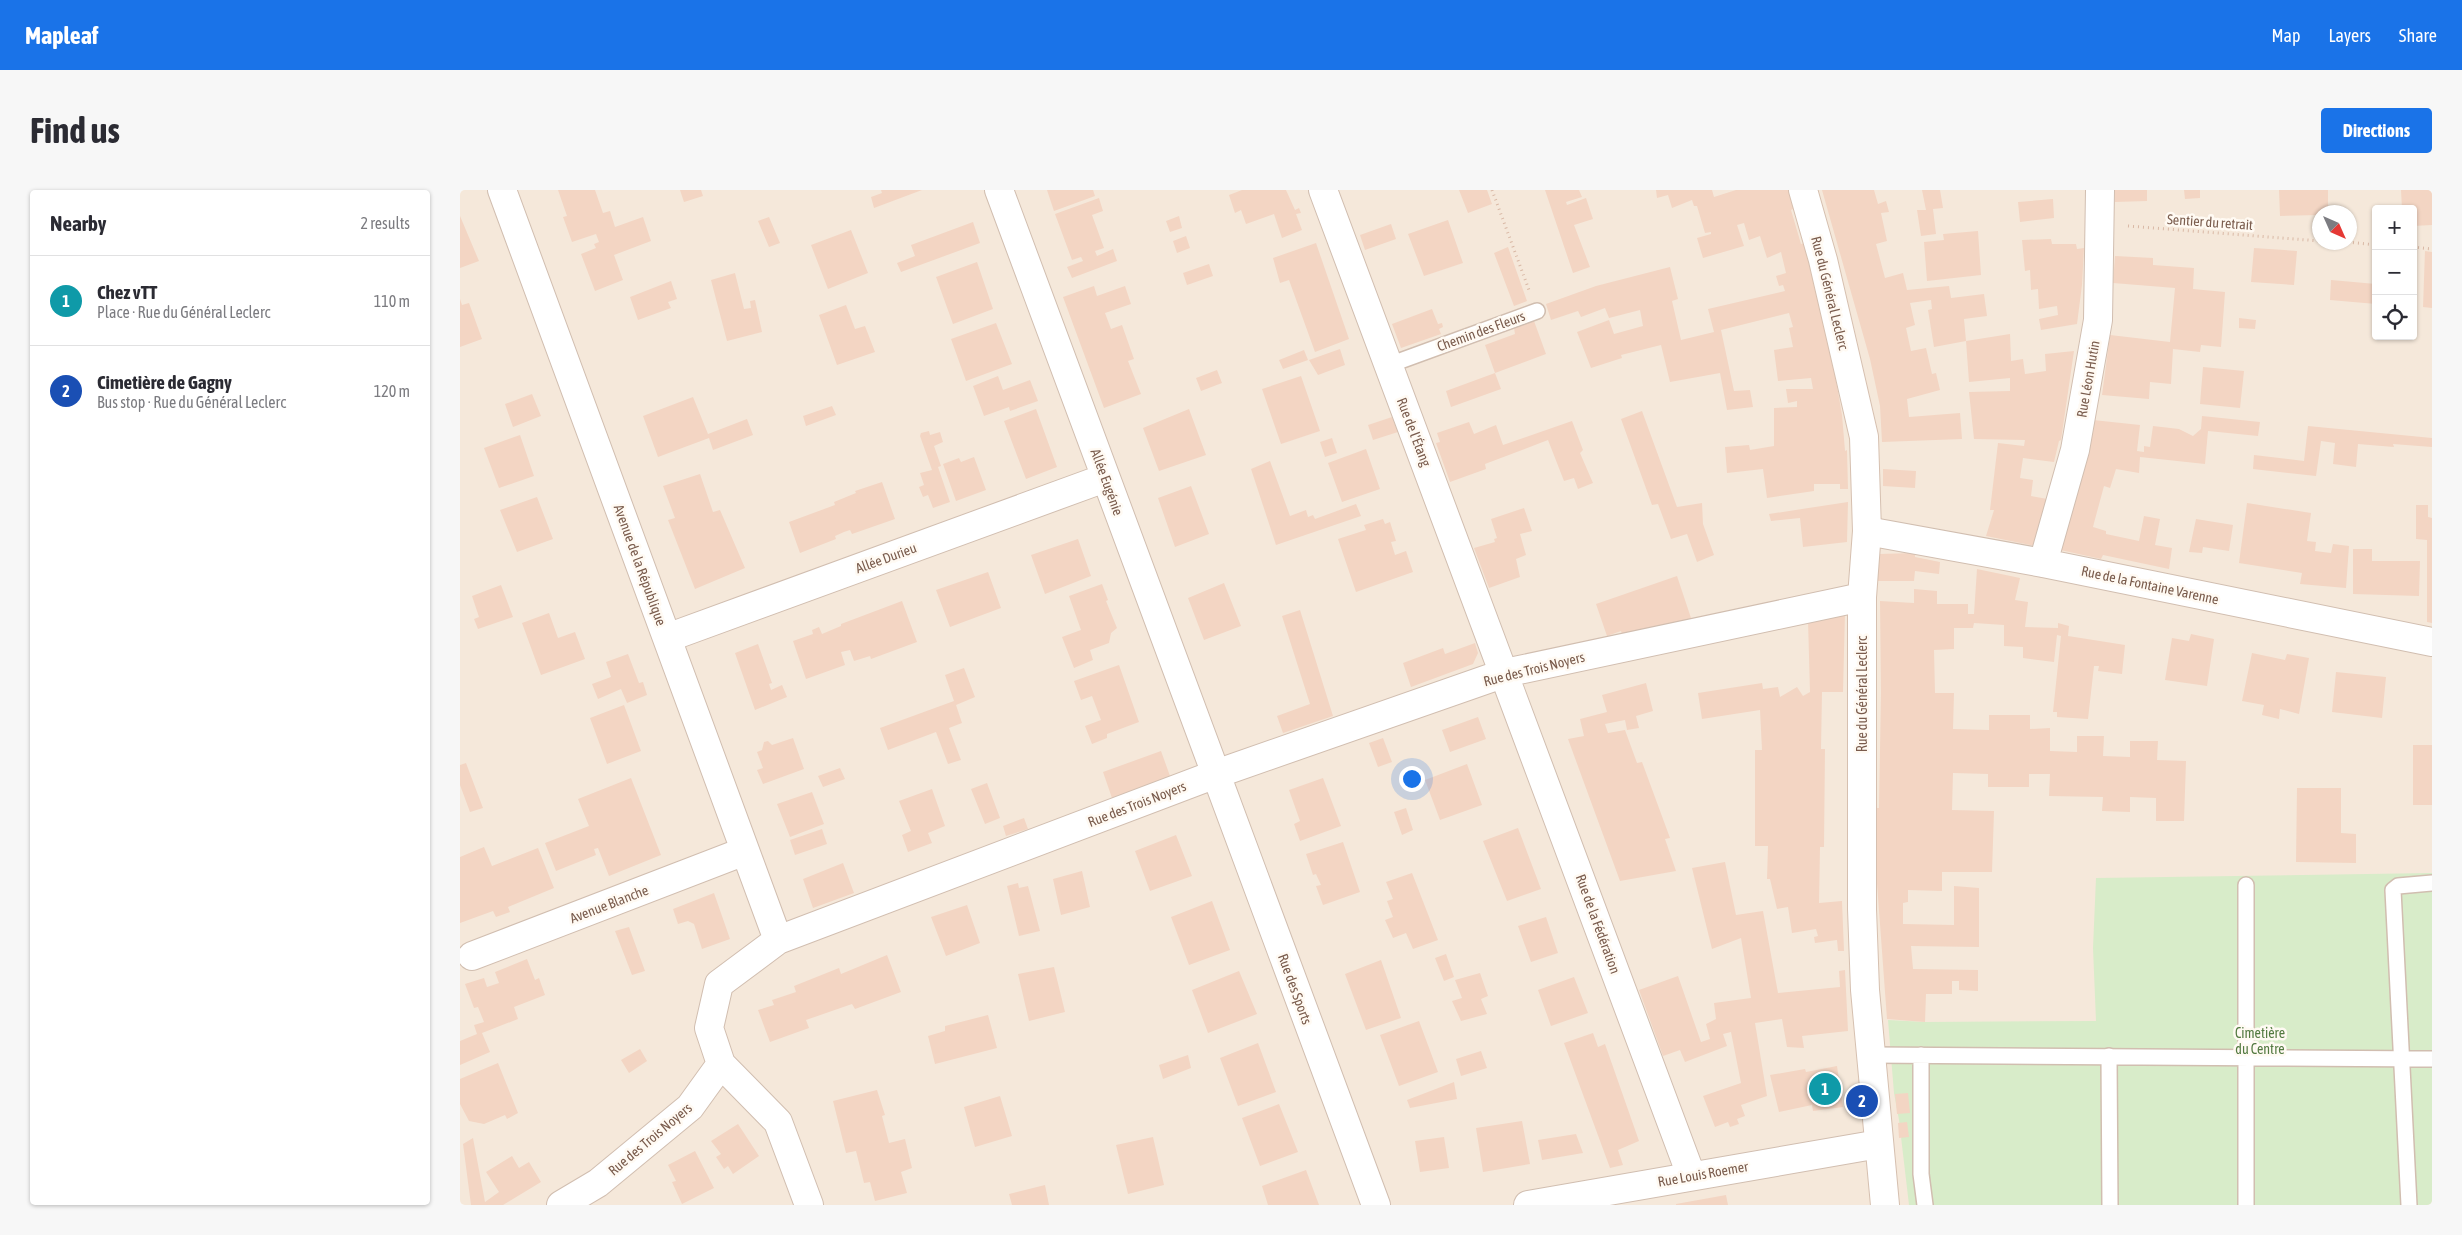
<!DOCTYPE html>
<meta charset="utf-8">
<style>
body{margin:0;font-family:"Asap Condensed",sans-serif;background:#f7f7f7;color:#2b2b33}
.controls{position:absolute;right:15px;top:15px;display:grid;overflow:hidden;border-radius:5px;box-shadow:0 1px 4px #0004}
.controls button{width:45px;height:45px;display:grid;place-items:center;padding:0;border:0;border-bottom:1px solid #e1e1e2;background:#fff;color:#2b2b33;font:25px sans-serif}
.compass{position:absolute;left:1852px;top:15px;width:45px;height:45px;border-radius:50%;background:#fff;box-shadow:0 1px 4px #0004;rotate:135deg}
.you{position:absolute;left:951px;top:588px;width:18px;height:18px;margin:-12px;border:4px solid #fff;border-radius:50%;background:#1a73e8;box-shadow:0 0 0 8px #1a73e833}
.badge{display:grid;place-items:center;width:32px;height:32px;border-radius:50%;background:#1a73e8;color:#fff;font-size:16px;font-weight:700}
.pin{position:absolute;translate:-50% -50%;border:2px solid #fff;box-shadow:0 1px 5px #0006}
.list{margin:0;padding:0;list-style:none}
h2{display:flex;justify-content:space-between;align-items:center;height:65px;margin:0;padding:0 20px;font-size:21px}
h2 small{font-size:16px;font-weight:400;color:#7c7c81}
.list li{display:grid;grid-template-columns:32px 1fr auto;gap:15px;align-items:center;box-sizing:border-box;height:90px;padding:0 20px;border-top:1px solid #e1e1e2}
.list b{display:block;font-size:19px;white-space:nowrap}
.list p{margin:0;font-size:16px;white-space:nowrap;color:#7c7c81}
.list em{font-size:16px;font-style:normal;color:#7c7c81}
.icon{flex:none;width:28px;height:28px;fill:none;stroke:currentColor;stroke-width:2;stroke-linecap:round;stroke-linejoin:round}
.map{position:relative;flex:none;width:1972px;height:1015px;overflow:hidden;border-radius:5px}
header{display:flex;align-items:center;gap:30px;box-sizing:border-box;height:70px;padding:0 25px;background:#1a73e8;color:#fff}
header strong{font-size:24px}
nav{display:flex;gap:28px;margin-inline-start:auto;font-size:18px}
.intro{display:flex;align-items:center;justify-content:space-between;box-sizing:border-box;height:120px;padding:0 30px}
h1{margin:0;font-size:35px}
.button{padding:12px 22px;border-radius:5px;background:#1a73e8;color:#fff;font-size:18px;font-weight:700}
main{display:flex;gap:30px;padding:0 30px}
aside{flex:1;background:#fff;border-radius:5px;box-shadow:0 1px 4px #0004}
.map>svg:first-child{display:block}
</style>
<header>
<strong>Mapleaf</strong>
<nav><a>Map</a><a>Layers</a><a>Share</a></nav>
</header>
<div class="intro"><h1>Find us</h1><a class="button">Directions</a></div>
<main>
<aside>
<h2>Nearby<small>2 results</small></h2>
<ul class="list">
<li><span class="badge" style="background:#0f9aa8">1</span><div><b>Chez vTT</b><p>Place · Rue du Général Leclerc</p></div><em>110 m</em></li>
<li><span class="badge" style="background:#1a4fb4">2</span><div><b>Cimetière de Gagny</b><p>Bus stop · Rue du Général Leclerc</p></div><em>120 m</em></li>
</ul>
</aside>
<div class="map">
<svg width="1972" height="1015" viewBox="0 0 1972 1015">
<rect width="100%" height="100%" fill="#fdf6ec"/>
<!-- residential -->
<path fill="#f5e8da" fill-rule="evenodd" d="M0,0h1972v1015h-1972zM1916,19h37v127h-37zM1860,22h30v30h-30z"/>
<!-- green -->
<path fill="#d8ecc9" d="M1972,683v332h-523l-10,-85 -5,-27 -6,-73 37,2 171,-1 -3,-73 3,-70z"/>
<!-- building -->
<path fill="#f3d5c3" d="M98,0h37l8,23 7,-2 5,16 28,-10 8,24 -37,14 9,25 -28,11 -14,-37 15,-6 -2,-4 5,-2 -3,-8 -24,8 -9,-25 4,-1z
M220,0h21l2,6 -19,6z
M421,0h41l-48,18 -3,-11 11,-4z
M587,0h46l2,6 -41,15z
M782,0h44l9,20 4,-2 2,5 -5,1 6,16 -20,8 -8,-24 -28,10 -5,-14 -6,3 -6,-18z
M999,0h28l5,14 -24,9z
M1085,0h34l3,7 -16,5 1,3 19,-7 7,21 -19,6 16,42 -17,6z
M1196,0h56l2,7 22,-7h54l5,18 -4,2 10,34 4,-1 27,114 10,58 3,36 2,-1 1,39h-8v-5h-26v7l-47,7 -4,-29 -36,4 -2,-26 24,-2 1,5 24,-4v-38l23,-1v-6l-9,2 -2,-14h27l-2,-11 -33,3 -4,-31 19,-3 -4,-19 4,-1 -4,-14 -68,17 13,61 16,-1 3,17 -26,3 -7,-37 -50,9 -9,-37 -40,10 1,3 -31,10 -14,-36 32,-12 5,14 29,-8 -3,-16 -31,8 -4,-10 -24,9 -3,-6 -27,9 -5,-16 50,-18 74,-19 8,32 -6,2 9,39 33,-8 -6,-23 77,-18 -2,-6 -4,1 -3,-10 10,-3 -5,-21 -14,6 -7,-22 -11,4 -5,-17 -7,2 7,21 -41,12 -6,-20 14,-4v-2l-6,1 -8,-27h-3l-2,-6 -20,8 -4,-13 -11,3z
M1362,0h52l4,14 8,-3 3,11 -8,1 6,28 -11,3 9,34 18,-5 4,17 42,-4 2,12 33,-4 3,22 -23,3 2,22 -32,6 -6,-37 4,-1 -1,-9 -21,3 5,22 -9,3 5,23 15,-3 6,26 4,-1 4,17 -33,9 2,18 51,-4 2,26 -80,3 -2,-36 -10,-47z
M1462,0h18l3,18 -10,1 3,25 -15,2 -4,-26h9z
M1655,0h32v11l-32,1z
M1724,0h16v8l-15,1z
M1819,0h49v22h-8v3l-40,1z
M1941,0h31v35l-19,1v-17h-11z
M639,8l4,13 -11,4 12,33 -9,3 2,5 16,-7 4,12 -45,17 -5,-11 16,-6 -2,-4 -9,3 -17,-46z
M1593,9l1,19 -34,4 -2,-20z
M0,26l19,45 -19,7z
M719,26l3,12 -12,4 -4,-11z
M309,27l11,26 -11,4 -11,-26z
M988,30l15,43 -39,13 -16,-42z
M513,32l7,21 -79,29 -4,-9 18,-7 -4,-11z
M931,34l5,15 -31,11 -5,-15z
M391,40l17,43 -40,16 -17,-44z
M1518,41l3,44 -54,6 -3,-39 20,-2 -1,-6z
M726,46l4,12 -13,5 -4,-12z
M1591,49l1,5h24l1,5 7,-1 -2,37 -5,39 -36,6 -2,-11 19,-4 -1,-9 -18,3 -1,-20 -7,1 -1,-20 -5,1 -3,-31z
M856,53l33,96 -34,13 -26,-72 -9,3 -7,-25z
M1048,57l19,54 -13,5 -20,-53z
M1794,58l43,3 -3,34 -43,-3z
M1965,61l7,1v56l-9,-1z
M1655,66l38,2v7l41,3 -1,21 32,3 -4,55 -20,-2 -1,7 -27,-3 -2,35 -21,-2 -1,17 -47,-4 8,-60 60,7 5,-54 -62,-5z
M517,72l16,47 -40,15 -17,-47z
M749,74l4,12 -26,9 -4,-12z
M275,83l9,36 7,-1 -1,-7 5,-1 7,32 -35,9 -16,-61z
M1871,90l45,4v20l-46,-4z
M211,91l6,18 -9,3 3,6 -33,12 -8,-23z
M634,96l3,10 28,-10 6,18 -26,9 6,16 11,-4 12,34 -6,2 13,33 -37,14 -41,-111z
M0,109l2,6 7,-2 13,36 -22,8z
M386,115l9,24 10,-3 10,26 -38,13 -18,-50z
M972,119l6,15 4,-1 1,4 -4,2 2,5 -40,14 -9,-24z
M1779,128l17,2 -1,9 -16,-1z
M1074,131l12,33 -51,19 -10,-28 30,-11 -1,-6z
M536,133l16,41 -46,17 -15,-42z
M1550,144l1,27 12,-2 2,15 21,-3 -1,-17 29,-3 -13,89 -2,1 -5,21 -31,-4 -3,20 13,2 -2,16 22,4 -13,47 -54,-11 8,-26h-4l8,-67 26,3 1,-6 -51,-1 -5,-47 41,-1v-13l-41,4 -3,-41z
M880,159l5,16 -27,10 -9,-15z
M844,160l4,10 -25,9 -4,-9z
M1743,177l41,4 -4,37 -40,-4z
M757,180l5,13 -21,8 -5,-13z
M1035,183l6,16 -50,18 -5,-16z
M538,186l5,14 27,-10 8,21 -28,10 -1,-4 -25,9 -11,-30z
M841,186l19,55 -39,13 -19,-55z
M72,204l9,22 -28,11 -8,-23z
M233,207l15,37 39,-15 6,16 -40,15 -4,-12 -51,19 -15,-41z
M372,216l4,9 -30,11 -3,-10z
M576,219l21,58 -31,12 -22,-58z
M729,219l17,46 -47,16 -16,-43z
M1182,221l35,96 25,-4 1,21 11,31 -17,7 -10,-28 -16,5 -13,-35 -6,1 -31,-86z
M1742,226l58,6 -2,14 -50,-5 -3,33 -65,-7 -1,16 -23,-4 -6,19 -6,-2 -10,37 -1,4 13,4v3l33,7 5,-25 16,3 -5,26 17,3 -3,21 -66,-14 -2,4 -45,-10 37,-129 47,5 -3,26 7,1v-6l6,1 3,-21 26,3 14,7 8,-7z
M932,227l6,15 -25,8 -5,-15z
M1112,231l11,29 -3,3 13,30 -15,6 -4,-11 -10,3 -16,-41 -63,24 1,5 -36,13 -14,-39 4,-1 -3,-9 32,-11 5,12 22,-9 7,20z
M1848,236l124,12v9l-39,-3 1,3 -36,-3 -2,23 -23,-3 2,-21 -14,-2 -5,35 -63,-7 1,-14 50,6z
M469,241l1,4 10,-3 3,10 -9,4 7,20 -3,1 12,35 -17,6 -5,-13 -5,2 -4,-10 5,-2 -4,-12 12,-3 -12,-34 1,-3z
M60,245l14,41 -35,12 -15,-40z
M872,248l5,15 -12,4 -5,-15z
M906,259l14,40 -38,13 -14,-39z
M514,267l12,33 -30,11 -13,-37 16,-6 2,4z
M810,271l20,55 16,-6 2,7 5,-2 2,4 41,-15 5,12 -85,29 -25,-76z
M1423,279l33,2 -1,17 -32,-2z
M240,284l13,38 7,-2 25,58 -50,21 -27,-69 7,-2 -12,-32z
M422,292l13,37 -43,15 -2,-4 -6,2 -9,4 1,3 -36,14 -11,-31 46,-17 -1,-3 22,-9 -1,-2z
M731,296l18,48 -34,13 -17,-49z
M77,307l16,42 -36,13 -17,-42z
M1388,312l-1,40 -44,5 -3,-29 -29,3 -2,-7z
M1787,313l64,10 -4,28 9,1 -1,9 16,2 2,-9 16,2 -3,42 -46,-4 2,-11 -63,-10z
M1956,315h12v12l4,1v105l-5,-1v-82l-11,-1z
M1064,318l8,23 -12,3 6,21 -10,4 4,18 -31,11 -15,-40 21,-6 -1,-3 3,-1 -6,-19z
M923,329l2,5 5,-2 6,19 -5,1 4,13 11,-4 7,21 -57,20 -18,-53 28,-9 -2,-5z
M1736,329l37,6 -4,26 -26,-4 -1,6 -13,-1z
M618,349l13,37 -46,18 -14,-39z
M1893,359h19v12h48l-1,35 -66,-2z
M1455,363v4l25,5 -1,12 -24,-3 -1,10h-37l2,-27z
M1517,379l43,9 -5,22 13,2 -3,25 33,1v-5l11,3 -1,10 57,9 -3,29 -24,-3 1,-5h-5l-6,53 -31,-2v-5h-4l8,-76 -4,-1 -3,27 -31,-4v-11l-19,-1v-21l-30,-2 -1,5h-19v21l-20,1 1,43h19l-1,36 36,1v-15h41v14l20,-1v23l27,1v-16h27l-1,20 27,1v-16h28l-1,19 29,1 -2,60h-28v-23l-26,-1v15l-28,-1 1,-14 -54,-1 1,-22h-21v13h-41v-13l-35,-1 -1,37 42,1 -2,61h-50v19l-34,-1v12l-5,1v21l51,1v-39l25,2v59l-68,-1 2,23 65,1v21l-19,-1v-9h-7v13h-26l-1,28 -38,-3 -11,-149v-62h3l2,-115 -1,-92 34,2v-14l23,2v13h31v10h6z
M528,382l13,36 -51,19 -14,-37z
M1217,386l15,45 -68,18 -3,-8 -14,5 -11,-32z
M764,393l17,43 -37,14 -16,-42z
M642,394l6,16 -2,1 11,27 -6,5 -2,10 -19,7 3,10 -19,8 -12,-31 19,-7 -12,-34z
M41,395l12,32 -35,12 -4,-10 5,-2 -7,-21z
M442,411l15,41 -46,17 -1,-3 -16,5 -4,-11 -9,2 4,13 -39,14 -13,-38 20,-7 -1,-4 7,-3 3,7 19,-8v-2z
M840,420l33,106 -50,17 -6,-17 33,-12 -28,-88z
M1385,422l-2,80h-21l-1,57h4l-1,98h-4l-1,56 23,-2 2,50h-6l-1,-11 -22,3 -1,-6 4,-1 -2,-7 -24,4 -4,-26 -11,2 -7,-30h-3l1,-33h-13v-96h7l-2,-40 -58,9 -4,-26 64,-10 1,6 15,-2 2,10 17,-10 6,9 7,-4 -2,-72z
M89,423l9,25 17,-6 10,27 -44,16 -19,-52z
M1731,444l23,5 -7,47 -42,-6 7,-42 17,3z
M1015,453l3,10 -5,11 -62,23 -8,-24 40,-15 2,6z
M298,454l14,39 -3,1 2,6 11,-5 5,12 -32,13 -20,-57z
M1792,463l33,7 2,-6 22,4 -10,56 -19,-5 -1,10 -17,-4 2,-10 -22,-4z
M168,464l11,29 4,-1 4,13 -20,8 -6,-14 -23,10 -6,-15 19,-7 -5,-15z
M659,475l20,57 -32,12v4l-15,6 -7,-18 16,-6 -9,-24 -11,4 -7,-19z
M504,478l11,29 -19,8 6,18 -13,5 12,32 -13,4 -12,-32 -48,18 -8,-22 74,-27 -9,-26z
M1876,482l50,5 -4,41 -50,-6z
M1186,493l7,28 -17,5 3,12 -12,2 -2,-10 -20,4 3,9 17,-3 12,33 5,-1 28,76 -5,1 11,32 -56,10 -52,-142 16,-3 -4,-17 27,-7 -5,-17z
M164,515l17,46 -34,13 -17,-46z
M1018,527l8,22 -36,13 -8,-22z
M333,548l11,31 -41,15 -6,-14 6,-2 -6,-16 5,-2 2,-8 4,-1 4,4z
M923,548l9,24 -14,5 -9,-24z
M1953,555h19v60h-19z
M701,561l9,25 -58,22 -9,-26z
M6,573l17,45 -13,4 -10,-27v-20z
M1007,574l15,41 -42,15 -15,-40z
M380,578l5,11 -22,8 -5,-11z
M171,588l30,77 -52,21 -11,-28 -4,1 2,6 -40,16 -11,-28 44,-17 -11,-27z
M863,588l18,48 -41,15 -6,-17 6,-3 -11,-31z
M527,593l13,35 -15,6 -14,-35z
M1837,598h44v45l15,1v29l-60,-1z
M472,599l13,37 -17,7 4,10 -24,9 -6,-17 9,-4 -12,-30z
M352,602l12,32 -34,13 -13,-33z
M946,618l7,22 -11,5 -8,-23z
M564,628l4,11 -22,7 -3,-10z
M1058,638l23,61 -34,12 -24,-60z
M362,639l5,15 -32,11 -5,-15z
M716,645l16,41 -42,15 -15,-40z
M883,652l17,50 -37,13 -7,-19 5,-1 -5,-11 -3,1 -7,-21z
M24,657l8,19 46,-18 16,40 -46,19 2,5 -14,5 -3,-6 -33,12v-66z
M1265,672l11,53 27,-4 15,82 62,-6 -1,-16 6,-1 3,61 -46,5 2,12 -17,-1 -5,-28 -27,4 12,73 -26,9 4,11 -8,3 2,5 -9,3 -2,-5 -13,5 -12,-31 38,-13 -10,-51 -8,2 4,12 -42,16 -5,-12 -17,6 -24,-66 39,-14 23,66 9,-3 -4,-15 10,-5 -2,-16 37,-5 -10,-60 -29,11 -20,-81z
M383,673l11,30 -41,15 -10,-29z
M622,681l8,36 -29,8 -8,-36z
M952,683l26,67 -25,9 -7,-16 -13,5 -8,-18 8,-3 -6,-16 6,-2 -7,-17z
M558,693l1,5 9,-2 12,45 -21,5 -12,-50z
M254,703l16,46 -28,10 -8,-25 -6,-3 -10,3 -5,-15z
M752,711l18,49 -41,15 -18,-48z
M507,715l13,38 -34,13 -15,-39z
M1086,727l12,36 -27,9 -13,-36z
M169,737l16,44 -13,4 -17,-44z
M986,764l8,23 -10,4 -9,-23z
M427,765l14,37 -46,17 -3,-5 -46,16 3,8 -39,14 -12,-32 16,-5 -2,-5 24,-8 -2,-6 45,-18 2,6z
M67,769l8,21 4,-2 6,17 -31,12 4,12 -36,14 8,19 -30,13v-24l17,-7 -3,-9 10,-3 -6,-15 -4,1 -9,-24 19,-6 3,9 12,-4 -4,-11z
M921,770l20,58 -35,12 -21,-56z
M594,777l11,45 -36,9 -11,-47z
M779,781l18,43 -49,19 -16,-43z
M1020,783l8,23 -7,3 6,15 -26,7 -9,-20 10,-3 -7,-18z
M1114,787l14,36 -37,13 -13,-36z
M528,825l9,33 -62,16 -7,-28 17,-5v-5z
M959,831l19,51 -39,14 -19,-51z
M1133,843l5,14 7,-3 34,97 -21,9 5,15 -13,3 -46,-125z
M798,853l18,49 -38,14 -18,-48z
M180,859l7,12 -18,12 -8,-13z
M1021,861l6,17 -26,8 -5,-17z
M728,865l3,13 -28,11 -4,-14z
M38,873l20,50 -11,6 -2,-4 -21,9 -15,-3 -9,-17v-25z
M1377,876l6,41 -30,4 -1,-6 -33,7 -9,-37 35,-6 1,3z
M994,892l3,17 -47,9 -3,-8z
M417,900l8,25 -3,1 7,27 16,-4 7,29 -11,4 6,21 -32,8 -5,-19 -6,1 -8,-32 -10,2 -13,-52z
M1448,903l2,20 -13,1 -2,-20z
M540,906l12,40 -37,11 -11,-40z
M819,914l19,48 -38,14 -18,-48z
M1062,931l8,43 -47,8 -7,-44z
M1447,932l2,15 -10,1 -1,-15z
M278,934l21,32 -26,18 -5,-8 -4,3 -8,-12 5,-3 -10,-13z
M1116,944l7,19 -41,7 -4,-20z
M693,947l11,48 -36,9 -12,-49z
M984,947l5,31 -29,4 -5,-31z
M13,948l12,64 14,-10 -13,-20 26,-16 7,12 10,-6 12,20 -38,23h-32l-8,-61z
M235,961l19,37 -32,16 -10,-22 4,-1 -8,-16z
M846,980l13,35h-51l-6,-19z
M585,995l4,20h-37l-3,-11z
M1266,1005l2,10h-52v-1z"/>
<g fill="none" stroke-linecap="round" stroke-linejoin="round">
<!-- service casing -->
<g stroke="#d1beb0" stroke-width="18">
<path id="service" d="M929,175l148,-54
M1412,865l560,4
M1461,865v119l4,31
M1649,866l1,149
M1786,1015v-320
M1949,1015l-16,-315 5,-4 34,-3"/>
</g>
<!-- minor casing -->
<g stroke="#d1beb0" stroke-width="30">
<path id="minor" d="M42,0l276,750
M539,0l377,1015
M863,0l368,985
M1407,341l176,32 389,79
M1583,373l32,-113 23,-130 2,-130
M207,448l438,-160
M12,766l273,-105
M261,874l57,58 31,83
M101,1015l37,-22 92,-76 31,-43 -12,-36 10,-44 59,-44 438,-166 289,-101 357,-76
M1068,1015l351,-61"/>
</g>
<!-- secondary casing -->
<g stroke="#d6c0b0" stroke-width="30">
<path id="secondary" d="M1343,0l20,70 41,177 3,94 -5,66v312l3,81 20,215"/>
</g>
<!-- path -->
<path stroke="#d9b8a5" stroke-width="3" stroke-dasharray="1 4" stroke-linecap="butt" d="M1032,0l37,100
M1668,36l192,15
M1888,52l28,3
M1953,57l19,2"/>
<!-- service -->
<use href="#service" stroke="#fff" stroke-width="15"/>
<!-- minor -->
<use href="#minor" stroke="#fff" stroke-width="28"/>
<!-- secondary -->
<use href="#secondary" stroke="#fff" stroke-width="28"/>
</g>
<g text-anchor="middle" stroke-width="5" stroke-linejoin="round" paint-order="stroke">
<!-- street labels -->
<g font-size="14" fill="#7a5c4d" stroke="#fffaf3">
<text transform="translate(1750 32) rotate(4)" y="5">Sentier du retrait</text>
<text transform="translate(1370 103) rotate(76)" y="5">Rue du Général Leclerc</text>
<text transform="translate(1021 141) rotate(-20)" y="5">Chemin des Fleurs</text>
<text transform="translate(1628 189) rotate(-80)" y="5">Rue Léon Hutin</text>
<text transform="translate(954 242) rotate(69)" y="5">Rue de l'Étang</text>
<text transform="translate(647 292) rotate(70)" y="5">Allée Eugénie</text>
<text transform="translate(426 368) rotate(-20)" y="5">Allée Durieu</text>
<text transform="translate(180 375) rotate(70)" y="5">Avenue de la République</text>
<text transform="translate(1690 395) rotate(12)" y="5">Rue de la Fontaine Varenne</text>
<text transform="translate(1074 479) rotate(-14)" y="5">Rue des Trois Noyers</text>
<text transform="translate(1402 504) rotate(-90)" y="5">Rue du Général Leclerc</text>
<text transform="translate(677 614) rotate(-21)" y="5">Rue des Trois Noyers</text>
<text transform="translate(149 714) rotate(-21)" y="5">Avenue Blanche</text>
<text transform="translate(1138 734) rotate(70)" y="5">Rue de la Fédération</text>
<text transform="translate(835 799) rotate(70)" y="5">Rue des Sports</text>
<text transform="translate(190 949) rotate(-40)" y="5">Rue des Trois Noyers</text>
<text transform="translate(1243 984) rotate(-10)" y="5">Rue Louis Roemer</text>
</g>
<!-- park labels -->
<g font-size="14" fill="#537a41" stroke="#fffaf3">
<text x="1800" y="848">Cimetière<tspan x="1800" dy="16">du Centre</tspan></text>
</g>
</g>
</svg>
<div class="controls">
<button>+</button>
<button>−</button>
<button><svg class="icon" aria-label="locate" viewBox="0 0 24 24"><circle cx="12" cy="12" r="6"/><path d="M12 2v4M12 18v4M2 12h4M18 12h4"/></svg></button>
</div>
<svg class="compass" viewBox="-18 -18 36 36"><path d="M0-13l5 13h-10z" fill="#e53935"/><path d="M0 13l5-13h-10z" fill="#7c7c81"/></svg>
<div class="you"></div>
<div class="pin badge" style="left:1365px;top:899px;background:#0f9aa8">1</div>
<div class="pin badge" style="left:1402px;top:911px;background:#1a4fb4">2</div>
</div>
</main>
